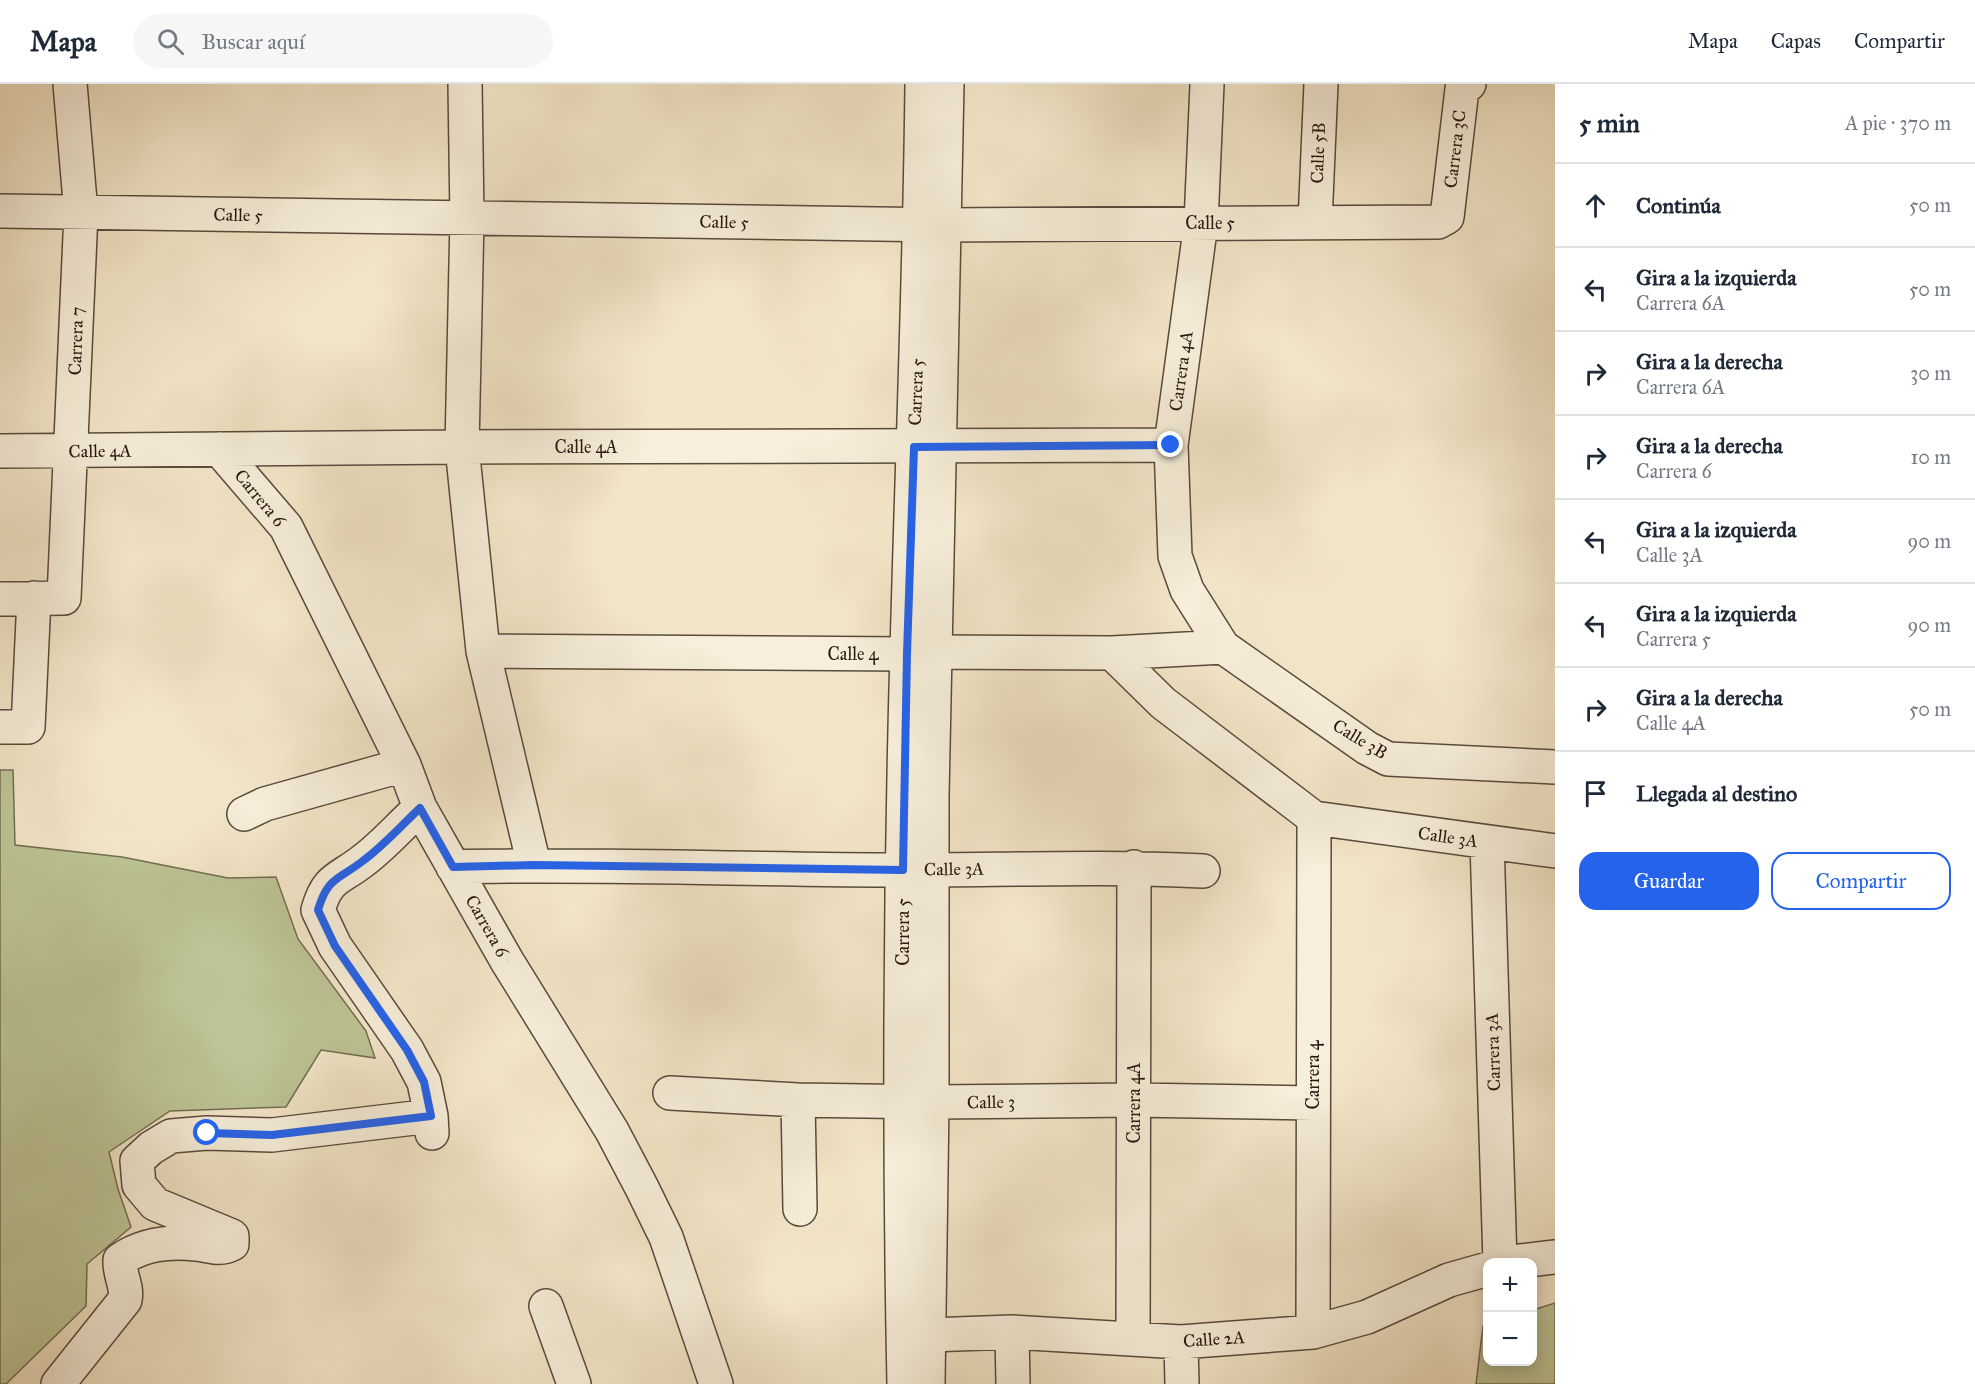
<!DOCTYPE html>
<html lang="es">
<meta charset="utf-8">
<style>
body{margin:0;font-family:"IM FELL Great Primer",serif;background:#f6f6f7;color:#1f2937}
.controls{position:absolute;right:18px;bottom:18px;display:grid;overflow:hidden;border-radius:12px;box-shadow:0 3px 15px #0003}
.controls button{width:54px;height:54px;display:grid;place-items:center;padding:0;border:0;border-bottom:2px solid #e0e1e3;background:#fff;color:#1f2937;font:30px sans-serif}
.stop{position:absolute;width:18px;height:18px;margin:-14px;border:4px solid #2563eb;border-radius:50%;background:#fff}
.stop.end{background:#2563eb;border-color:#fff;box-shadow:0 2px 6px #0008}
.list{margin:0;padding:0;list-style:none}
h2{display:flex;justify-content:space-between;align-items:center;height:78px;margin:0;padding:0 24px;font-size:26px}
h2 small{font-size:20px;font-weight:400;color:#747a83}
.list li{display:grid;grid-template-columns:39px 1fr auto;gap:18px;align-items:center;box-sizing:border-box;height:84px;padding:0 24px;border-top:2px solid #e0e1e3}
.list b{display:block;font-size:22px;white-space:nowrap}
.list p{margin:0;font-size:20px;white-space:nowrap;color:#747a83}
.list em{font-size:20px;font-style:normal;color:#747a83}
.actions{display:flex;gap:12px;padding:18px 24px}
.actions a{flex:1;padding:14px 0;border:2px solid #2563eb;border-radius:18px;text-align:center;font-size:21px;color:#2563eb}
.actions .main{background:#2563eb;color:#fff}
.icon{flex:none;width:33px;height:33px;fill:none;stroke:currentColor;stroke-width:2;stroke-linecap:round;stroke-linejoin:round}
.map{position:relative;flex:none;width:1555px;height:1300px;overflow:hidden}
header{display:flex;align-items:center;gap:36px;box-sizing:border-box;height:84px;padding:0 30px;background:#fff;border-bottom:2px solid #e0e1e3}
header strong{font-size:28px}
nav{display:flex;gap:33px;margin-inline-start:auto;font-size:21px}
.search{width:420px;height:54px;background:#f6f6f7;display:flex;align-items:center;gap:15px;box-sizing:border-box;padding:0 21px;border-radius:33px;color:#747a83;font-size:22px}
main{display:flex}
aside{flex:1;background:#fff}
.map>svg:first-child{display:block}
</style>
<header>
<strong>Mapa</strong>
<div class="search"><svg class="icon" aria-label="search" viewBox="0 0 24 24"><circle cx="10" cy="10" r="6"/><path d="M15 15l6 6"/></svg>Buscar aquí</div>
<nav><a>Mapa</a><a>Capas</a><a>Compartir</a></nav>
</header>
<main>
<div class="map">
<svg width="1555" height="1300" viewBox="0 0 1555 1300">
<rect width="100%" height="100%" fill="#f3e6c8"/>
<filter id="stains"><feTurbulence type="fractalNoise" baseFrequency=".00333" numOctaves="4"/><feColorMatrix values="0 0 0 0 .2 0 0 0 0 .09 0 0 0 0 .02 0 0 0 .5 -.17"/></filter>
<radialGradient id="worn" r=".72"><stop offset=".6" stop-color="#630" stop-opacity="0"/><stop offset="1" stop-color="#630" stop-opacity=".3"/></radialGradient>
<!-- green -->
<path fill="#bdc495" stroke="#726d52" stroke-width="1.5" d="M0,686h13l2,75 107,12 106,21 48,-1 22,62 68,92 9,27 -54,-8 -35,57 -116,4 -61,41 9,37 13,38 -44,37 -1,42 -80,78h-6z
M1555,1219v81h-79l7,-58 4,-2 1,38h44l1,-52z"/>
<g fill="none" stroke-linecap="round" stroke-linejoin="round">
<!-- minor casing -->
<g stroke="#594a3d" stroke-width="36">
<path id="minor" d="M465,0l2,134 -5,229 21,204 51,214
M1207,0l-6,139 -30,222 4,111 12,34 36,57 144,101 21,11 167,8
M0,127l944,14 494,-3 9,-5 15,-128 7,-5
M1315,138l6,-138
M219,365l67,78 118,238 16,43 87,153 105,170 30,57 24,49 50,147
M0,367l462,-4 709,-2
M0,515l64,-1 17,-385 -11,-129
M483,567l424,3 27,-2 178,1 111,-6
M1112,569l51,50 151,115 241,33
M0,643h28l6,-129
M420,724c-19,17 -36,37 -56,52 -25,20 -36,16 -46,50l17,36 72,104 17,32 7,34 1,17
M244,730l21,-10 139,-39
M1487,758l13,420
M453,783c150,-4 300,3 450,3 100,0 200,-4 300,1
M670,1009l128,7 134,2 203,-2 178,3
M798,1016l2,109
M1512,1178l43,-5
M546,1222l28,78
M1012,1248l1,52
M1313,1248l1,-514
M929,1251l83,-3 169,10 132,-10 54,-15 82,-37 39,-11
M1133,1255l1,-472
M1181,1258l1,42
M58,1300l67,-84c3,-14 -6,-25 -5,-40 23,-16 48,-19 76,-16 14,1 23,7 36,0v-8l-77,-32 -16,-19 -2,-24 14,-13 20,-12 36,-3 65,2 159,-19"/>
</g>
<!-- tertiary casing -->
<g stroke="#594a3d" stroke-width="36">
<path id="tertiary" d="M904,1300c-5,-244 -4,-488 3,-732 5,-189 13,-378 15,-568
M928,1300l4,-282v-307l15,-711"/>
</g>
<!-- minor -->
<use href="#minor" stroke="#f7efdb" stroke-width="33"/>
<!-- tertiary -->
<use href="#tertiary" stroke="#f7efdb" stroke-width="33"/>
</g>
<g fill="none" stroke-linecap="round" stroke-linejoin="round">
<!-- route -->
<path stroke="#2563eb" stroke-width="8" d="M207,1049l65,2 159,-19 -7,-34 -17,-32 -72,-104 -17,-36c10,-34 21,-30 46,-50 20,-15 37,-34 56,-52l33,59 81,-2 369,5 4,-216 7,-207 257,-2"/>
</g>
<g text-anchor="middle" stroke-width="5" stroke-linejoin="round" paint-order="stroke">
<!-- street labels -->
<g font-size="18" fill="#26160f" stroke="#f7efdb">
<text transform="translate(1455 65) rotate(-83)" y="6">Carrera 3C</text>
<text transform="translate(1318 69) rotate(-88)" y="6">Calle 5B</text>
<text transform="translate(238 131) rotate(1)" y="6">Calle 5</text>
<text transform="translate(724 138) rotate(1)" y="6">Calle 5</text>
<text x="1210" y="145">Calle 5</text>
<text transform="translate(76 257) rotate(-88)" y="6">Carrera 7</text>
<text transform="translate(1181 287) rotate(-82)" y="6">Carrera 4A</text>
<text transform="translate(916 308) rotate(-88)" y="6">Carrera 5</text>
<text x="586" y="369">Calle 4A</text>
<text transform="translate(100 367) rotate(-1)" y="6">Calle 4A</text>
<text transform="translate(260 414) rotate(50)" y="6">Carrera 6</text>
<text x="853" y="576">Calle 4</text>
<text transform="translate(1360 655) rotate(31)" y="6">Calle 3B</text>
<text transform="translate(1448 753) rotate(8)" y="6">Calle 3A</text>
<text transform="translate(954 785) rotate(-1)" y="6">Calle 3A</text>
<text transform="translate(487 842) rotate(60)" y="6">Carrera 6</text>
<text transform="translate(903 848) rotate(-90)" y="6">Carrera 5</text>
<text transform="translate(1493 968) rotate(-92)" y="6">Carrera 3A</text>
<text transform="translate(1313 991) rotate(-90)" y="6">Carrera 4</text>
<text transform="translate(991 1018) rotate(-1)" y="6">Calle 3</text>
<text transform="translate(1134 1019) rotate(-90)" y="6">Carrera 4A</text>
<text transform="translate(1214 1255) rotate(-4)" y="6">Calle 2A</text>
</g>
</g>
<rect width="100%" height="100%" filter="url(#stains)"/>
<rect width="100%" height="100%" fill="url(#worn)"/>
</svg>
<div class="controls">
<button>+</button>
<button>−</button>
</div>
<div class="stop" style="left:207px;top:1049px"></div>
<div class="stop end" style="left:1171px;top:361px"></div>
</div>
<aside>
<h2>5 min<small>A pie · 370 m</small></h2>
<ul class="list">
<li><svg class="icon" aria-label="ahead" viewBox="0 0 24 24"><path d="M12 20V5M6 11l6-6 6 6"/></svg><div><b>Continúa</b></div><em>50 m</em></li>
<li><svg class="icon" aria-label="left" viewBox="0 0 24 24"><path d="M17 20v-9H6M10 6l-5 5 5 5"/></svg><div><b>Gira a la izquierda</b><p>Carrera 6A</p></div><em>50 m</em></li>
<li><svg class="icon" aria-label="right" viewBox="0 0 24 24"><path d="M7 20v-9h11M14 6l5 5-5 5"/></svg><div><b>Gira a la derecha</b><p>Carrera 6A</p></div><em>30 m</em></li>
<li><svg class="icon" aria-label="right" viewBox="0 0 24 24"><path d="M7 20v-9h11M14 6l5 5-5 5"/></svg><div><b>Gira a la derecha</b><p>Carrera 6</p></div><em>10 m</em></li>
<li><svg class="icon" aria-label="left" viewBox="0 0 24 24"><path d="M17 20v-9H6M10 6l-5 5 5 5"/></svg><div><b>Gira a la izquierda</b><p>Calle 3A</p></div><em>90 m</em></li>
<li><svg class="icon" aria-label="left" viewBox="0 0 24 24"><path d="M17 20v-9H6M10 6l-5 5 5 5"/></svg><div><b>Gira a la izquierda</b><p>Carrera 5</p></div><em>90 m</em></li>
<li><svg class="icon" aria-label="right" viewBox="0 0 24 24"><path d="M7 20v-9h11M14 6l5 5-5 5"/></svg><div><b>Gira a la derecha</b><p>Calle 4A</p></div><em>50 m</em></li>
<li><svg class="icon" aria-label="arrive" viewBox="0 0 24 24"><path d="M6 21V4h12l-3 4 3 4H6"/></svg><div><b>Llegada al destino</b></div></li>
</ul>
<div class="actions"><a class="main">Guardar</a><a>Compartir</a></div>
</aside>
</main>
